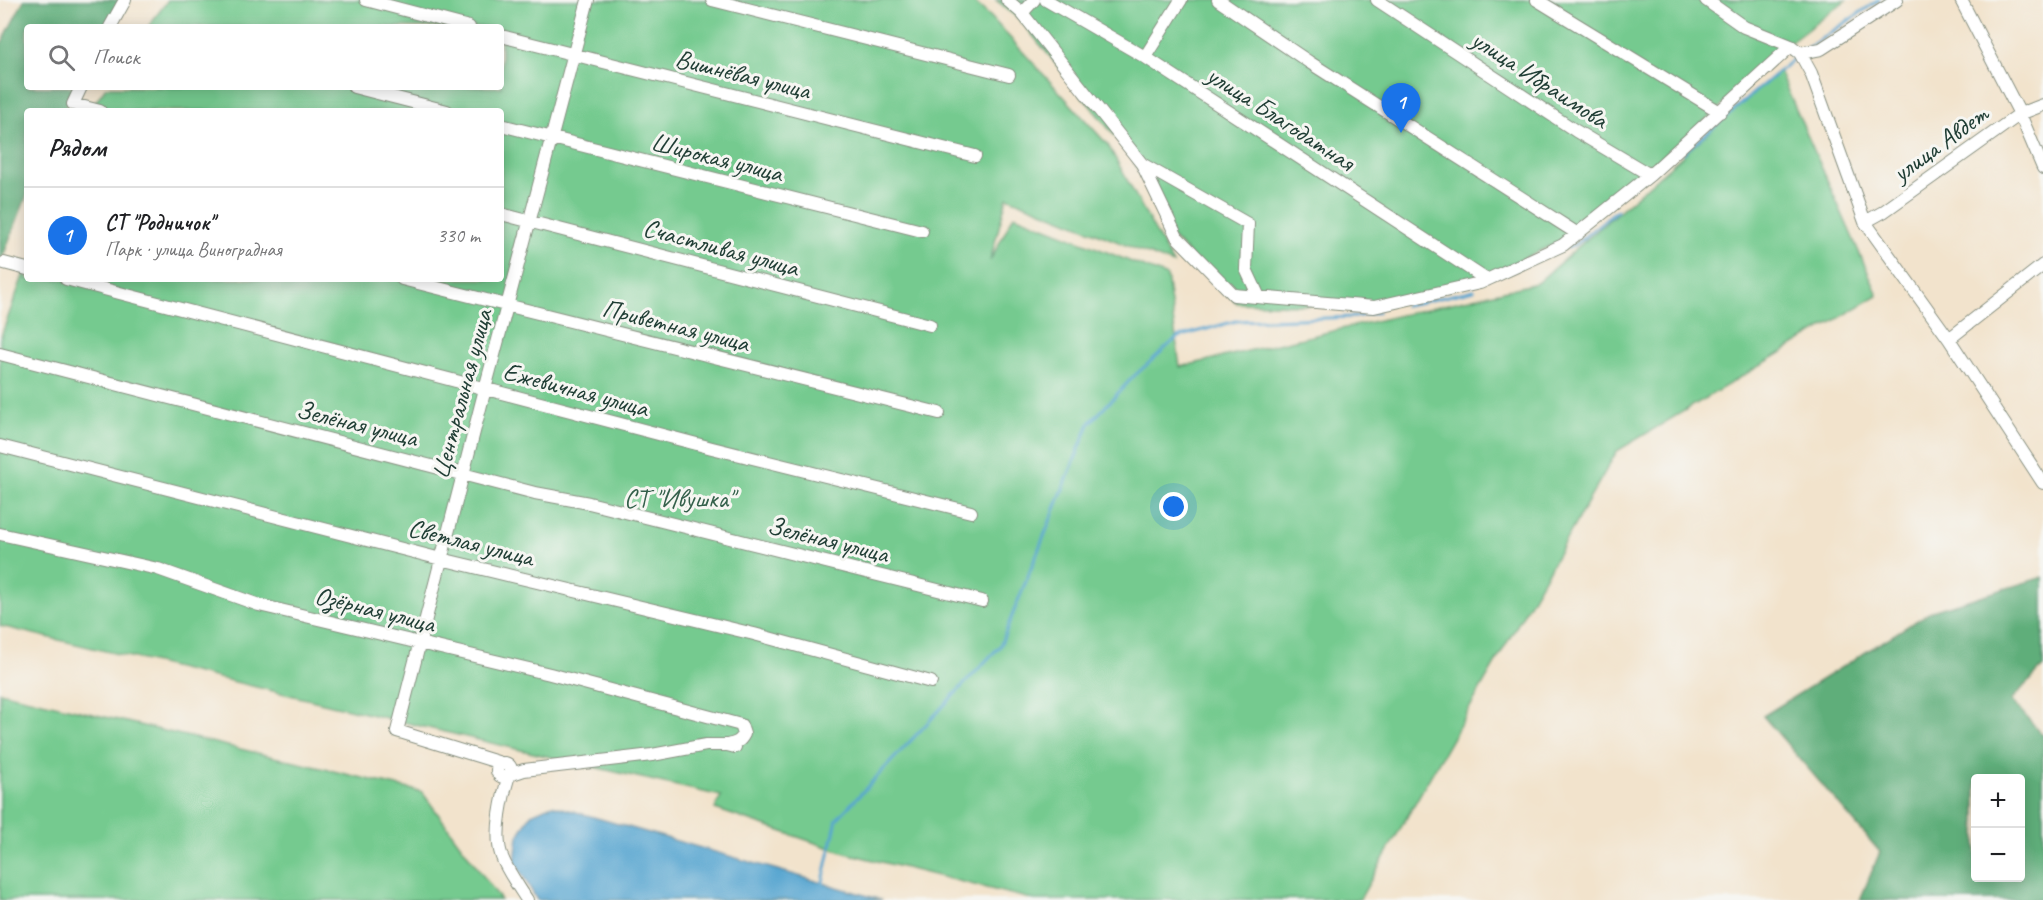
<!DOCTYPE html>
<html lang="ru">
<meta charset="utf-8">
<style>
body{margin:0;font-family:Caveat,sans-serif;background:#f2f2f2;color:#202124}
.controls{position:absolute;right:18px;bottom:18px;display:grid;overflow:hidden;border-radius:6px;box-shadow:0 3px 15px #0003}
.controls button{width:54px;height:54px;display:grid;place-items:center;padding:0;border:0;border-bottom:2px solid #e0e0e0;background:#fff;color:#202124;font:30px sans-serif}
.you{position:absolute;left:1174px;top:507px;width:21px;height:21px;margin:-15px;border:4px solid #fff;border-radius:50%;background:#1a73e8;box-shadow:0 0 0 9px #1a73e833}
.badge{display:grid;place-items:center;width:39px;height:39px;border-radius:50%;background:#1a73e8;color:#fff;font-size:20px;font-weight:700}
.pin{position:absolute;translate:-50% -50px;filter:drop-shadow(0 2px 3px #0008)}
.pin::after{content:'';position:absolute;top:32px;width:21px;height:18px;background:inherit;clip-path:polygon(0 0,100% 0,50% 100%)}
.list{margin:0;padding:0;list-style:none}
h2{display:flex;justify-content:space-between;align-items:center;height:78px;margin:0;padding:0 24px;font-size:26px}
h2 small{font-size:20px;font-weight:400;color:#757577}
.list li{display:grid;grid-template-columns:39px 1fr auto;gap:18px;align-items:center;box-sizing:border-box;height:96px;padding:0 24px;border-top:2px solid #e0e0e0}
.list b{display:block;font-size:22px;white-space:nowrap}
.list p{margin:0;font-size:20px;white-space:nowrap;color:#757577}
.list em{font-size:20px;font-style:normal;color:#757577}
.icon{flex:none;width:33px;height:33px;fill:none;stroke:currentColor;stroke-width:2;stroke-linecap:round;stroke-linejoin:round}
.map{position:relative;flex:none;width:2043px;height:900px;overflow:hidden}
.search{position:absolute;background:#fff;box-shadow:0 3px 15px #0003;left:24px;top:24px;width:480px;height:66px;display:flex;align-items:center;gap:15px;box-sizing:border-box;padding:0 21px;border-radius:6px;color:#757577;font-size:22px}
.panel{position:absolute;background:#fff;box-shadow:0 3px 15px #0003;left:24px;top:108px;width:480px;height:174px;border-radius:6px}
.map>svg:first-child{display:block}
</style>
<div class="map">
<svg width="2043" height="900" viewBox="0 0 2043 900">
<rect width="100%" height="100%" fill="#f6f6f2"/>
<filter id="ink" filterUnits="userSpaceOnUse"><feTurbulence type="fractalNoise" baseFrequency=".0167" numOctaves="2"/><feDisplacementMap in="SourceGraphic" scale="12" xChannelSelector="R" yChannelSelector="G"/><feConvolveMatrix kernelMatrix="1 2 1 2 8 2 1 2 1" color-interpolation-filters="sRGB"/></filter>
<filter id="wash" filterUnits="userSpaceOnUse"><feTurbulence type="fractalNoise" baseFrequency=".008" numOctaves="4" result="noise"/><feDisplacementMap in="SourceGraphic" scale="24" xChannelSelector="R" yChannelSelector="G"/><feGaussianBlur stdDeviation="1.35" result="paint"/><feColorMatrix in="noise" values="0 0 0 0 0 0 0 0 0 0 0 0 0 0 0 0 0 1.4 0 .05"/><feComposite in="paint" operator="in"/></filter>
<g filter="url(#wash)">
<rect width="100%" height="100%" fill="#f2e3cc"/>
<!-- green -->
<path fill="#74ca8f" stroke="#4a8462" stroke-width="1.5" d="M168,0h804l19,17 117,128 65,119 -166,-67 -17,64 24,-46 153,61 13,91 357,-84 242,-212 99,224 -261,156 -257,448 -325,1 -190,-47 -130,-44 6,-13 -154,-35 -567,-135v-287l27,-74v14h474v-168h-412l17,-24h395v-60h-353z
M996,0h850l-59,45 -70,65 -150,128 -98,46 -90,23 -142,-4 -65,-66 -40,-80 -112,-137z
M0,692l422,100 79,108h-501z"/>
<!-- forest -->
<path fill="#5fae7a" stroke="#3f7657" stroke-width="1.5" fill-rule="evenodd" d="M24,0h96l-14,27h-79v60h49l-12,24h-37v84l-27,69v-218z
M2043,577v90l-32,33 32,35v165h-183l20,-48 -117,-136 169,-105zM1976,778h44v100h-44z"/>
<!-- water -->
<path fill="#56a5d0" stroke="#3a7182" stroke-width="1.5" d="M552,805l330,95h-345l-22,-38 3,-26 13,-22z"/>
<g fill="none" stroke-linecap="round" stroke-linejoin="round">
<!-- stream -->
<path stroke="#56a5d0" stroke-width="3" d="M1809,47l70,-47
M1683,153l114,-97
M1568,248l8,-4 41,-34
M1405,306l69,-16
M822,886l15,-67 163,-173 89,-222 44,-47 45,-40 58,-16 119,-4 23,-5"/>
</g>
</g>
<g filter="url(#ink)">
<g fill="none" stroke-linecap="round" stroke-linejoin="round">
<!-- minor casing -->
<g stroke="#889080" stroke-width="14">
<path id="minor" d="M366,0l103,27
M712,0l297,75
M1007,0l15,13 120,151 35,73 57,58 140,12 106,-24 83,-38 87,-70 141,-129
M1046,0l99,57 342,223
M1218,0l91,62 269,172
M1377,0l199,131 74,44
M1537,0l183,112
M1706,0l38,27 47,19 9,7 11,20 54,149 84,117 94,144
M1961,0l59,114 23,54
M1022,13l12,-13
M110,27l15,-27
M501,36l474,120
M1800,53l21,-4 76,-49
M1145,57l36,-57
M81,87l-8,17 27,7
M354,87l93,24
M501,125l421,106
M1142,164l106,60 -2,45 13,28
M501,214l429,111
M1865,222l18,-10 137,-98 23,-9
M4,263l23,6
M66,279l646,169 259,64
M402,279l537,134
M1949,339l94,-74
M0,354l535,139 54,10 393,98
M0,446l441,113 313,75 177,48
M0,534l158,35 101,36 291,69 191,51 3,9c-4,8 -8,9 -17,11
M497 770a7 7 0 1 1 14 0a7 7 0 1 1-14 0Z
M504,764l-107,-33 88,-342 103,-389
M527,900c-8,-13 -22,-32 -26,-46 -7,-21 2,-59 8,-79l15,-5 128,-15 54,-10h21l8,2"/>
</g>
<!-- minor -->
<use href="#minor" stroke="#fff" stroke-width="12"/>
</g>
</g>
<g text-anchor="middle" stroke-width="6" stroke-linejoin="round" paint-order="stroke">
<!-- street labels -->
<g font-size="26" fill="#1f3d34" stroke="#f6f6f2">
<text transform="translate(743 74) rotate(14)" y="9">Вишнёвая улица</text>
<text transform="translate(1540 79) rotate(33)" y="9">улица Ибраимова</text>
<text transform="translate(1281 118) rotate(33)" y="9">улица Благодатная</text>
<text transform="translate(1940 143) rotate(-36)" y="9">улица Авдет</text>
<text transform="translate(717 157) rotate(14)" y="9">Широкая улица</text>
<text transform="translate(721 247) rotate(15)" y="9">Счастливая улица</text>
<text transform="translate(676 325) rotate(14)" y="9">Приветная улица</text>
<text transform="translate(576 389) rotate(15)" y="9">Ежевичная улица</text>
<text transform="translate(461 394) rotate(-75)" y="9">Центральная улица</text>
<text transform="translate(357 423) rotate(14)" y="9">Зелёная улица</text>
<text transform="translate(828 539) rotate(14)" y="9">Зелёная улица</text>
<text transform="translate(471 542) rotate(14)" y="9">Светлая улица</text>
<text transform="translate(375 609) rotate(14)" y="9">Озёрная улица</text>
</g>
<!-- park labels -->
<g font-size="26" fill="#34604b" stroke="#f6f6f2">
<text x="679" y="507">СТ "Ивушка"</text>
</g>
</g>
</svg>
<div class="controls">
<button>+</button>
<button>−</button>
</div>
<div class="you"></div>
<div class="pin badge" style="left:1401px;top:133px">1</div>
<div class="search"><svg class="icon" aria-label="search" viewBox="0 0 24 24"><circle cx="10" cy="10" r="6"/><path d="M15 15l6 6"/></svg>Поиск</div>
<section class="panel">
<h2>Рядом<small></small></h2>
<ul class="list">
<li><span class="badge">1</span><div><b>СТ &quot;Родничок&quot;</b><p>Парк · улица Виноградная</p></div><em>330 m</em></li>
</ul>
</section>
</div>
